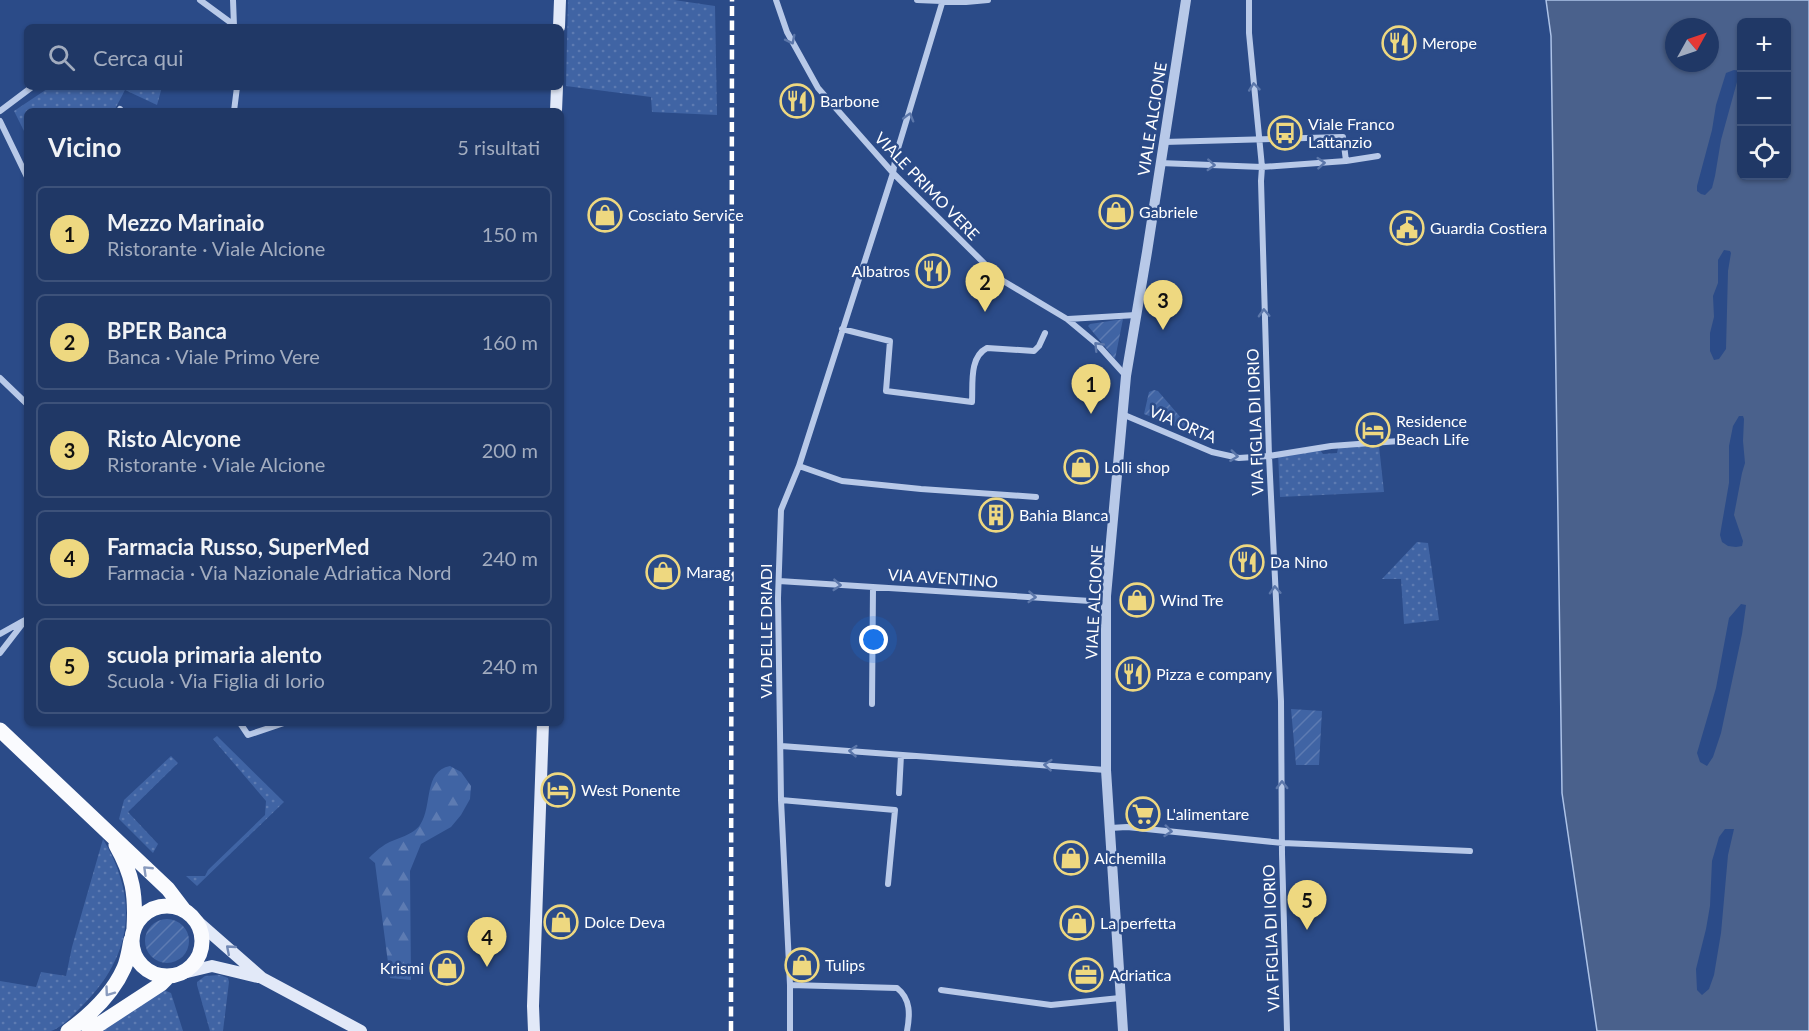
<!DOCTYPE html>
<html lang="it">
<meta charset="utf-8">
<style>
body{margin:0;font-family:Lato,sans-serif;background:#2d436f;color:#f1f3f6}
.controls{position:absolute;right:18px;top:18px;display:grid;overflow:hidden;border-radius:9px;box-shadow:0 2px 4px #0004}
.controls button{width:54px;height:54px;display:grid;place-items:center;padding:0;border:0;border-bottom:2px solid #3d527a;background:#203866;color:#f1f3f6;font:30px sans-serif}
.compass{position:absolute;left:1665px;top:18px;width:54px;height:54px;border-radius:50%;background:#203866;box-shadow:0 2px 4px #0004;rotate:50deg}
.you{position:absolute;left:874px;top:640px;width:21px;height:21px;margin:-15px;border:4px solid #fff;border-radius:50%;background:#1a73e8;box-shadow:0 0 0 9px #1a73e833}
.badge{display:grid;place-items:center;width:39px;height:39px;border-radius:50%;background:#eed880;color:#111;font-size:20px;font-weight:700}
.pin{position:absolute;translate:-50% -50px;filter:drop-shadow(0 2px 3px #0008)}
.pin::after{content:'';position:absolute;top:32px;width:21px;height:18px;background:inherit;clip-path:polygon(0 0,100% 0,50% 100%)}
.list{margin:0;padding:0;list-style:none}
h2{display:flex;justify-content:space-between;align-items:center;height:78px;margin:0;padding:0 24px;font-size:26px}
h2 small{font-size:20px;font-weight:400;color:#a2acbf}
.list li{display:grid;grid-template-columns:39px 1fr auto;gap:18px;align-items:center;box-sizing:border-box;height:96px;margin:0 12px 12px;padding:0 12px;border:2px solid #3d527a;border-radius:9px}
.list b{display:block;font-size:22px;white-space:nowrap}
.list p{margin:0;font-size:20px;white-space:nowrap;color:#a2acbf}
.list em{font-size:20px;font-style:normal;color:#a2acbf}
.icon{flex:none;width:33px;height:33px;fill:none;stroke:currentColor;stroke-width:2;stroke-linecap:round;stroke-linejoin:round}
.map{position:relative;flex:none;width:1809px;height:1031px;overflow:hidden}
.search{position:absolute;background:#203866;box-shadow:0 2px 4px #0004;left:24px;top:24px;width:540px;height:66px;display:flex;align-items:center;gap:15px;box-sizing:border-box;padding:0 21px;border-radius:9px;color:#a2acbf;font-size:22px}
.panel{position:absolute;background:#203866;box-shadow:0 2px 4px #0004;left:24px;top:108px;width:540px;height:618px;border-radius:9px}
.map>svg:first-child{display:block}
</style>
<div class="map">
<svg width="1809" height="1031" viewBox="0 0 1809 1031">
<defs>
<pattern id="grass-dots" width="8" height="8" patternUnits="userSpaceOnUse" patternTransform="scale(1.5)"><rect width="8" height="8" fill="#4064a4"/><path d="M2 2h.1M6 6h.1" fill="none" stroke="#5d7bb2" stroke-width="1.8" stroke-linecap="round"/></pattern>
<pattern id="forest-firs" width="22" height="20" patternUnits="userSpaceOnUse" patternTransform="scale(1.5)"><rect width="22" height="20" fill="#4064a4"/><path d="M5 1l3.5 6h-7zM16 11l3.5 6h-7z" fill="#5d7bb2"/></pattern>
<pattern id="garden-furrows" width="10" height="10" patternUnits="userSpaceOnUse" patternTransform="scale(1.5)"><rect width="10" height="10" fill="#4064a4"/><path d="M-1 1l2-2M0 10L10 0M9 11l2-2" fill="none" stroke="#5d7bb2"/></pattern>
</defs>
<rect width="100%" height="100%" fill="#2b4b88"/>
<!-- grass -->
<path fill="url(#grass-dots)" d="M568,0h106l41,6 2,109 -65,-3 -1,-15 -85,-11z
M50,87h112l-5,18 -32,-15 -11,21h-87v26l-13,-26z
M1379,446l5,46 -104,5 -2,-44 42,-3 3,4 14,-1 1,-5z
M1417,542l11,1 11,77 -35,4 -3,-45h-19z
M217,736l67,66 -87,84 -11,-10h19l3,-6 57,-55 1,-14 -53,-62z
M171,756l7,7 -50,49 30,32 -5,9 -34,-34 5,-19z
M103,839c36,60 30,116 -20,166 -9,9 -20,22 -32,26 -10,0 -39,0 -51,0v-50l36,6 5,-15 25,4 6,-29z
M220,975l8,3 1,4 -6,49h-13l-13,-46v-3l8,-6z
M161,989l10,4 12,38h-85z"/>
<!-- forest -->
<path fill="url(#forest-firs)" d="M450,766l11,6 10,14 -1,13 -9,16 -10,12 -30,17 -11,27 1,109 -21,-2 -15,-115 -6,-5c4,-4 9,-9 14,-12 11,-8 28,-9 37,-21 13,-19 3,-54 30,-59z"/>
<!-- garden -->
<path fill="url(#garden-furrows)" d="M1123,319l-8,40 -27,-33 2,-2z
M1154,390l4,1 36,42 -50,-19 5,-22z
M1291,709l31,2 -3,54h-23z
M145 941a22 22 0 1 1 44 0a22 22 0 1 1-44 0Z"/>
<!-- water -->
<path fill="#4a618c" stroke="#adc3e8" stroke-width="1.5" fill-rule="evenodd" d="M1546,0h263v1031h-212l-35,-238 -11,-757zM1742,22h44v154h-44zM1674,27h36v36h-36z"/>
<!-- pier -->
<path fill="#2b4b88" d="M1734,70l6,1 -19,69 -6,36 -3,12 -7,7 -4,-1 -4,-3v-5l15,-56 4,-25 10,-32z
M1724,250l6,1 1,2 -3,18 -2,78 -7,10 -5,1 -4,-9v-18l4,-16 -1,-21 5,-13v-23z
M1739,416h4l1,3 -1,22 2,22 -3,10 -8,42 9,26 -1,5 -6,1 -8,-1 -6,-4 -2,-7 9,-52v-37l4,-20z
M1741,604l5,1 -4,29 -21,99 -8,24 -6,9 -7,-4 -3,-9 19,-65 13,-70z
M1725,829h9l-6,26 -7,78 -7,42 -5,14 -7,6 -5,-5 -1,-21 10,-40 4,-23 2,-45 7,-24z"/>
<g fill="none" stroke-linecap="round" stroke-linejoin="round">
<!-- minor -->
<path stroke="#b8c9e8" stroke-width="6" d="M200,0l34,25
M233,0l1,26
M776,0l11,32 31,56 75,85 107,106 67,40 30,25 29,32
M917,0l49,2 22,-2
M1249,0v33l13,134 -1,14 8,275 12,245 1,153 5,177
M0,111l32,-24
M119,111l1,-2
M234,111l3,-24
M0,121l27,56
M1346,161l32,-5
M1160,163l102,4 84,-6 -3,-24 -179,5
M1068,319l68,-4
M842,329l48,12 -4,50 86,11c1,-18 -3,-45 15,-54l47,3 5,-5 6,-13
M0,378l27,26
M1122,414l90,38 27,6 30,-2 62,-10 82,-6
M799,466l43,15 79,8 115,8
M779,581l327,21
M0,634l23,-13
M0,653l27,-35
M872,704l1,-117
M240,723l8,12 36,-12
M781,746l325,24
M899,793l2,-38
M781,800l114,10 -7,74
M1110,828l17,-1 156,16 187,8
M790,985l107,3c14,11 13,27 10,43
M941,990l110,15 69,-7
M790,1031v-46l-9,-185 -3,-202 3,-88 18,-44 94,-293 3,-18 47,-155"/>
<!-- tertiary -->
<path stroke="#b8c9e8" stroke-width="10" d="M1123,1031l-17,-261v-174l20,-220 21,-124 39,-252"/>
<!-- secondary -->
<path stroke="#e2e9f8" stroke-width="12" d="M559,27l1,-27
M556,111l1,-24
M197,921l65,57 99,53
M183,973l29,-7 46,11
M534,1031l-1,-25 10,-283"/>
<!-- primary -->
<path stroke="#fafbfe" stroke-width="15" d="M0,730l168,159 16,21
M116,845c17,30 20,50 18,83
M132 941a35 35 0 1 1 70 0a35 35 0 1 1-70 0Z
M68,1031c22,-16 45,-38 56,-63 4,-9 5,-19 7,-28
M89,1031l72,-47 8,-8"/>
<!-- rail -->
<path stroke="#fff" stroke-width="4.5" stroke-dasharray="10 4.5" stroke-linecap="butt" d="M731,1031l1,-1031"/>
</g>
<!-- one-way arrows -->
<defs><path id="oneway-chevron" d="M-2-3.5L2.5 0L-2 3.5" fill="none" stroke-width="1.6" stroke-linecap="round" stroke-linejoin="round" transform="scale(1.5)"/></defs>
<g stroke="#5c77aa">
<use href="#oneway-chevron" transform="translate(791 40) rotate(63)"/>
<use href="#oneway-chevron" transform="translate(1254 87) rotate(-96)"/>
<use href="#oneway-chevron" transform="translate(909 117) rotate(-74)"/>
<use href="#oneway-chevron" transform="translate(1321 163) rotate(-4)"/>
<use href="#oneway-chevron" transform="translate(1211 165) rotate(3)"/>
<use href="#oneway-chevron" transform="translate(1264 313) rotate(-92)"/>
<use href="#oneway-chevron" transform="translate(1098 346) rotate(-134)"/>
<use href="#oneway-chevron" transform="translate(1234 456) rotate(7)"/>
<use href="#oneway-chevron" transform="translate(837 585) rotate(4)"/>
<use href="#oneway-chevron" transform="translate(1275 590) rotate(-93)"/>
<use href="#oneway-chevron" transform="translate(1032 597) rotate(4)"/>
<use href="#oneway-chevron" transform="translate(853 751) rotate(-176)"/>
<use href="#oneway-chevron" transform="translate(1048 765) rotate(-176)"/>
<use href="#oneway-chevron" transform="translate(1282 785) rotate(-90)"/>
<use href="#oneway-chevron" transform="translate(1168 831) rotate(6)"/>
</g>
<g stroke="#889abd">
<use href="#oneway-chevron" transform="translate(147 870) rotate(-136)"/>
<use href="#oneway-chevron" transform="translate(109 992) rotate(126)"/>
</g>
<use stroke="#748ab5" href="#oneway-chevron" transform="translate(230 949) rotate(-139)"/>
<!-- icons -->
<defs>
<g id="restaurant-ring" transform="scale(1.725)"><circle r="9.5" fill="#2b4b88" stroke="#eed880" stroke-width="1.5"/><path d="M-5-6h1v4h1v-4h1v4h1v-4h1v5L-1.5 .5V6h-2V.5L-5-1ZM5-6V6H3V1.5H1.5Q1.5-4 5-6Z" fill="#eed880"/></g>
<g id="bus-ring" transform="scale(1.725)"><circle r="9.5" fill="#2b4b88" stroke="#eed880" stroke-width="1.5"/><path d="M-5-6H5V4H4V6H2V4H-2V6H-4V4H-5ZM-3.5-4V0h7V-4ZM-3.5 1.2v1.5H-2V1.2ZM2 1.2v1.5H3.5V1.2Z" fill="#eed880"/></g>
<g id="shop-ring" transform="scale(1.725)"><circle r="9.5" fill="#2b4b88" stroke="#eed880" stroke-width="1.5"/><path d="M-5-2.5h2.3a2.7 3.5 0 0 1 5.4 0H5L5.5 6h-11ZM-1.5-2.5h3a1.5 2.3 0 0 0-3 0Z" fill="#eed880"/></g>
<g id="civic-ring" transform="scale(1.725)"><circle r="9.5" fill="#2b4b88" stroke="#eed880" stroke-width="1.5"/><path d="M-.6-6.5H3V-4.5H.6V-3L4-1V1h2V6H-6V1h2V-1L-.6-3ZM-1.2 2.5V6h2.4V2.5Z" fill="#eed880"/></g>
<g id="hotel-ring" transform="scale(1.725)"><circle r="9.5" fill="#2b4b88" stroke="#eed880" stroke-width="1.5"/><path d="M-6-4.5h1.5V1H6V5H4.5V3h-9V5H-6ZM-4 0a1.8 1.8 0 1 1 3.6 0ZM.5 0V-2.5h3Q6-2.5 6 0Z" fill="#eed880"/></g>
<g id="building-ring" transform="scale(1.725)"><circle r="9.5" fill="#2b4b88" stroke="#eed880" stroke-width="1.5"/><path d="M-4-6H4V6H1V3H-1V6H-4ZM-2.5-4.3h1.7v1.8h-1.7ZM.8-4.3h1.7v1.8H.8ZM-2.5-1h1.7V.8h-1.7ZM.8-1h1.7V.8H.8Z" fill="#eed880"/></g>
<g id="supermarket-ring" transform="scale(1.725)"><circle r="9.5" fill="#2b4b88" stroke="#eed880" stroke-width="1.5"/><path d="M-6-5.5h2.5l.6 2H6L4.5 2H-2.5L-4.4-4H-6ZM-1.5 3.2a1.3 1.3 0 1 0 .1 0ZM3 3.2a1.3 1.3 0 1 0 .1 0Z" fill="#eed880"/></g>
<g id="office-ring" transform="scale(1.725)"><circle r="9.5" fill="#2b4b88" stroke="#eed880" stroke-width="1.5"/><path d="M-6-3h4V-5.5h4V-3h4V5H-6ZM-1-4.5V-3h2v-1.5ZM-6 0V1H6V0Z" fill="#eed880"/></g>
</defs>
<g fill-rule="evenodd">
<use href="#restaurant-ring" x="1399" y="43"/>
<use href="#restaurant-ring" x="797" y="101"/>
<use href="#bus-ring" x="1285" y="133"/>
<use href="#shop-ring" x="1116" y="212"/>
<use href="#shop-ring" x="605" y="215"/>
<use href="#civic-ring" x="1407" y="228"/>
<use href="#restaurant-ring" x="933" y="271"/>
<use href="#hotel-ring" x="1373" y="430"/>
<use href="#shop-ring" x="1081" y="467"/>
<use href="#building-ring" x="996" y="515"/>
<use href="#restaurant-ring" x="1247" y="562"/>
<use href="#shop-ring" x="663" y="572"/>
<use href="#shop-ring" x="1137" y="600"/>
<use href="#restaurant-ring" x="1133" y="674"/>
<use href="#hotel-ring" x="558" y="790"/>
<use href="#supermarket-ring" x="1143" y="814"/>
<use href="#shop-ring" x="1071" y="858"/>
<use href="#shop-ring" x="561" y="922"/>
<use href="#shop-ring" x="1077" y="923"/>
<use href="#shop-ring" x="802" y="965"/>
<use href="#shop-ring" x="447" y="968"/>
<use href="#office-ring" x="1086" y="975"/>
</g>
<g text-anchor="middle" stroke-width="5" stroke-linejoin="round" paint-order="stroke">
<!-- poi labels -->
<g font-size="16" fill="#fff" stroke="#2b4b88" text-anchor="start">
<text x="1422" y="49">Merope</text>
<text x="820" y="107">Barbone</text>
<text x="1308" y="130">Viale Franco<tspan x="1308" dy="18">Lattanzio</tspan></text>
<text x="1139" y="218">Gabriele</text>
<text x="628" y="221">Cosciato Service</text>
<text x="1430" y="234">Guardia Costiera</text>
<text x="910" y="277" text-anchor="end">Albatros</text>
<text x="1396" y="427">Residence<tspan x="1396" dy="18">Beach Life</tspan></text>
<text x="1104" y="473">Lolli shop</text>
<text x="1019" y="521">Bahia Blanca</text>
<text x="1270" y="568">Da Nino</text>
<text x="686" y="578">Marag</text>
<text x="1160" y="606">Wind Tre</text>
<text x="1156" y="680">Pizza e company</text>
<text x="581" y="796">West Ponente</text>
<text x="1166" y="820">L'alimentare</text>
<text x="1094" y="864">Alchemilla</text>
<text x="584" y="928">Dolce Deva</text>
<text x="1100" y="929">La perfetta</text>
<text x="825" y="971">Tulips</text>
<text x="424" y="974" text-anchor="end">Krismi</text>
<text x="1109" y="981">Adriatica</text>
</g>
<!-- street labels -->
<g font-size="16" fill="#fff" stroke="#2b4b88">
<text transform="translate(1152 119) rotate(-81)" y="6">VIALE ALCIONE</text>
<text transform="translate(927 186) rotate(46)" y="6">VIALE PRIMO VERE</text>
<text transform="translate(1255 422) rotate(-92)" y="6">VIA FIGLIA DI IORIO</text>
<text transform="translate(1183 424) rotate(23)" y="6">VIA ORTA</text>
<text transform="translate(943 578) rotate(4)" y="6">VIA AVENTINO</text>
<text transform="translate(1094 602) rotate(-87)" y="6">VIALE ALCIONE</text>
<text transform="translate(766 631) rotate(-90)" y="6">VIA DELLE DRIADI</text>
<text transform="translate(1271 938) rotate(-92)" y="6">VIA FIGLIA DI IORIO</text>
</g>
</g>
</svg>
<div class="controls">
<button>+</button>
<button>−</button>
<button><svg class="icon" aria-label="locate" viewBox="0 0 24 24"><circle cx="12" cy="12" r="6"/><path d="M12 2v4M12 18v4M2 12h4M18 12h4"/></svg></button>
</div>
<svg class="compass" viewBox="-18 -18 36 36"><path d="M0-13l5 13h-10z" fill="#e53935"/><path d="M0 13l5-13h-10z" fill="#a2acbf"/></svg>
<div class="you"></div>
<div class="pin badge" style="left:1091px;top:414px">1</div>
<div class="pin badge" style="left:985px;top:312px">2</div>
<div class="pin badge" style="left:1163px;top:330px">3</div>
<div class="pin badge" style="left:487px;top:967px">4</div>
<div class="pin badge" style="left:1307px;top:930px">5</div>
<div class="search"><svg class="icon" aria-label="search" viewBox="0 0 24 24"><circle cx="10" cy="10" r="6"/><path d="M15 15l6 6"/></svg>Cerca qui</div>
<section class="panel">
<h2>Vicino<small>5 risultati</small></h2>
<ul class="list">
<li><span class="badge">1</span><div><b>Mezzo Marinaio</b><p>Ristorante · Viale Alcione</p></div><em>150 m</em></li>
<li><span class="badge">2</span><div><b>BPER Banca</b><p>Banca · Viale Primo Vere</p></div><em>160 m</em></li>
<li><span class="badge">3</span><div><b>Risto Alcyone</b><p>Ristorante · Viale Alcione</p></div><em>200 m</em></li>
<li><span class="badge">4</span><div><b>Farmacia Russo, SuperMed</b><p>Farmacia · Via Nazionale Adriatica Nord</p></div><em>240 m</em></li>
<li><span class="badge">5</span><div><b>scuola primaria alento</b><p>Scuola · Via Figlia di Iorio</p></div><em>240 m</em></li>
</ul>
</section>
</div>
